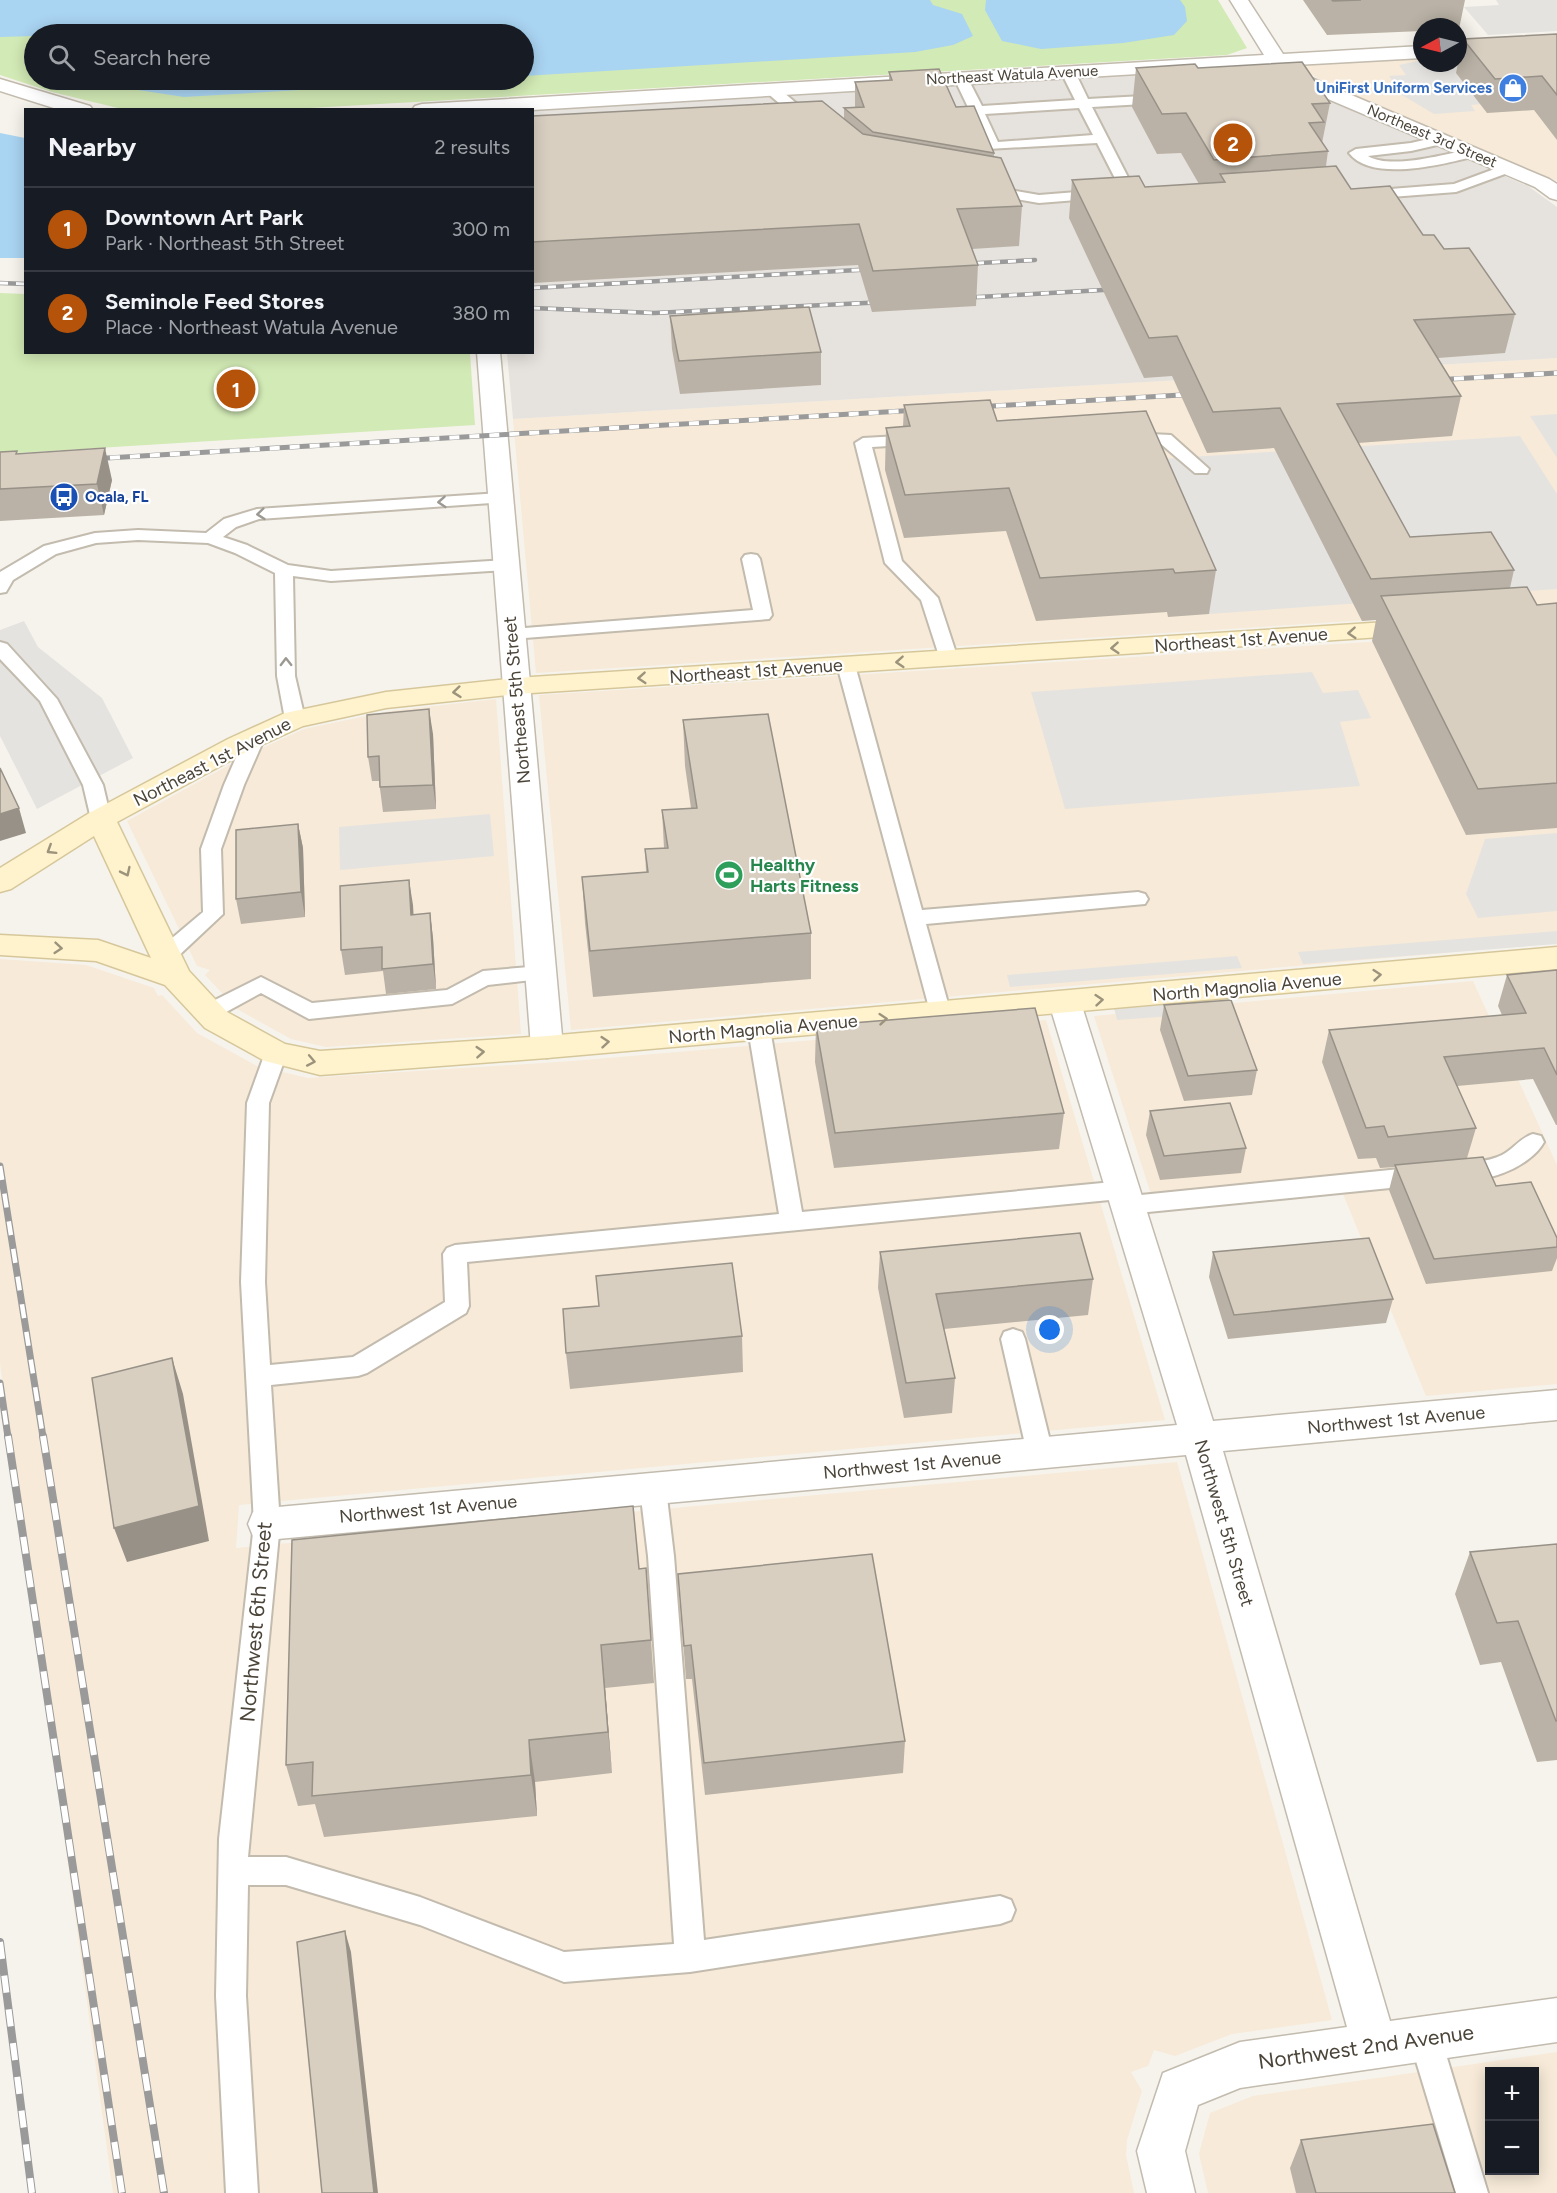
<!DOCTYPE html>
<meta charset="utf-8">
<style>
body{margin:0;font-family:Figtree,sans-serif;background:#20242c;color:#f1f3f6}
.controls{position:absolute;right:18px;bottom:18px;display:grid;overflow:hidden;border-radius:0px;box-shadow:0 3px 15px #0003}
.controls button{width:54px;height:54px;display:grid;place-items:center;padding:0;border:0;border-bottom:2px solid #363941;background:#171b24;color:#f1f3f6;font:30px sans-serif}
.compass{position:absolute;left:1413px;top:18px;width:54px;height:54px;border-radius:50%;background:#171b24;box-shadow:0 3px 15px #0003;rotate:263deg}
.you{position:absolute;left:1050px;top:1330px;width:21px;height:21px;margin:-15px;border:4px solid #fff;border-radius:50%;background:#1a73e8;box-shadow:0 0 0 9px #1a73e833}
.badge{display:grid;place-items:center;width:39px;height:39px;border-radius:50%;background:#b45309;color:#fff;font-size:20px;font-weight:700}
.pin{position:absolute;translate:-50% -50%;border:3px solid #fff;box-shadow:0 2px 6px #0006}
.list{margin:0;padding:0;list-style:none}
h2{display:flex;justify-content:space-between;align-items:center;height:78px;margin:0;padding:0 24px;font-size:26px}
h2 small{font-size:20px;font-weight:400;color:#9ea1a6}
.list li{display:grid;grid-template-columns:39px 1fr auto;gap:18px;align-items:center;box-sizing:border-box;height:84px;padding:0 24px;border-top:2px solid #363941}
.list b{display:block;font-size:22px;white-space:nowrap}
.list p{margin:0;font-size:20px;white-space:nowrap;color:#9ea1a6}
.list em{font-size:20px;font-style:normal;color:#9ea1a6}
.icon{flex:none;width:33px;height:33px;fill:none;stroke:currentColor;stroke-width:2;stroke-linecap:round;stroke-linejoin:round}
.map{position:relative;flex:none;width:1557px;height:2193px;overflow:hidden}
.search{position:absolute;background:#171b24;box-shadow:0 3px 15px #0003;left:24px;top:24px;width:510px;height:66px;display:flex;align-items:center;gap:15px;box-sizing:border-box;padding:0 21px;border-radius:33px;color:#9ea1a6;font-size:22px}
.panel{position:absolute;background:#171b24;box-shadow:0 3px 15px #0003;left:24px;top:108px;width:510px;height:246px;border-radius:0px}
.map>svg:first-child{display:block}
</style>
<div class="map">
<svg width="1557" height="2193" viewBox="0 0 1557 2193">
<rect width="100%" height="100%" fill="#f6f3ec"/>
<!-- commercial -->
<path fill="#f7ead8" fill-rule="evenodd" d="M1557,51v130l-234,-99 -26,-18 125,-6v5h36v-7z
M1557,358v250l-1021,65 -23,-254z
M1557,630v313l-986,87 -32,-335z
M496,699l25,335 -195,13 -35,-8 -54,-30 -32,-34 5,-5 -13,-4 -70,-145 124,-68 53,-24 86,-18z
M0,959l86,6 68,23 4,8 4,-1 35,38 60,33 51,12 265,-17 473,-41 119,400 -926,85 -3,43 941,-86 155,558 -100,14 -57,22 -21,-6 -6,16 -17,6 11,19 -15,49 -1,15 8,38h-1021l-113,-830z
M1473,981l84,184v219l-131,12 -85,-207 -185,21 -62,-194z
M1557,2052v141h-349l-9,-39 11,-41 43,-17zM1490,2072h44v98h-44z"/>
<!-- industrial -->
<path fill="#e6e2dd" d="M1267,65l24,19 237,102 29,21v151l-1044,61 -6,-66 25,-1v-242z"/>
<!-- green -->
<path fill="#d2eab5" fill-rule="evenodd" d="M0,0h1218l29,48 -20,7 -951,55 -154,-1 -70,-17 -52,-17zM34,34h490v46h-490z
M0,293l25,1 1,58 444,1 5,72 -475,29z"/>
<!-- parking -->
<path fill="#e5e3e0" d="M1496,0h61v31l-69,4 -24,-28 35,-2z
M1557,53l-76,51 -10,1 4,6 -41,3 -32,-19 -13,-19 17,-1 -7,-10 23,-5v3h36v-5z
M1557,414v44l-27,-42z
M1520,436l37,58v95l-348,25 -65,-154z
M24,621l14,26 64,51 31,60 -96,51 -37,-73v-106z
M1312,672l11,21 35,-3 13,28 -31,4 20,64 -295,23 -34,-117z
M490,814l4,42 -154,14 -1,-43z
M1557,833v78l-79,7 -12,-24 19,-55z
M1557,931v13l-254,20 -5,-12z
M1237,956l5,12 -232,19 -3,-12z
M1224,1000l5,12 -112,8 -3,-12z"/>
<!-- water -->
<path fill="#a9d4f2" d="M0,0h930l3,5 29,9 11,22 -20,9 -38,7 -391,24v-42h-490v2l-34,1z
M986,0h194l5,7 2,14 -13,14 -51,8 -82,6 -39,-8 -17,-31z
M94,80h371l-281,17 -79,-12z
M0,133l25,5v120h-25z"/>
<g fill="none" stroke-linecap="round" stroke-linejoin="round">
<!-- service casing -->
<g stroke="#c2bbae" stroke-width="4">
<path id="service" d="M1068,68l7,4 13,27 73,-4 7,4 -7,4 -69,4 44,86 -2,3h-10l-27,-53 -109,6 -34,-71 2,-3h10l16,31 93,-6 -14,-28zM1079,108l14,27 -95,7 -13,-28z
M771,85l5,1 40,34 2,3 -2,3h-10l-40,-34 -2,-3 2,-3z
M1441,136l7,4 -2,3 -35,8 -43,5c22,14 78,-2 103,-7l7,4 -2,3c-32,8 -104,27 -127,-3l7,-4 55,-6z
M1508,164l7,4 -2,3 -57,21 -91,7 -7,-4 7,-4 89,-7z
M988,186l51,9 63,-5 7,4 -7,4 -63,5 -56,-10 -2,-3z
M1130,433l41,2 38,34 -2,4h-12l-34,-29 -37,-2 -2,-4 2,-4z
M917,435l6,1 2,4 -2,4 -51,3 30,114 36,37 20,61 -2,4h-14l-2,-4 -19,-59 -36,-37 -30,-120 8,-5z
M500,493l6,1 3,4 -3,4 -247,17 -23,8 -13,10 24,8 41,20 43,6 175,-11 6,1 3,4 -3,4 -6,1 -175,11 -38,-5 2,100 10,43 -3,4h-14l-3,-4 -8,-43 -2,-103 -40,-20 -27,-10 -70,-3 -42,3 -40,11 -43,26 -7,12 -6,1v-21l44,-26 51,-13 43,-3 68,3 18,-14 33,-10z
M751,554l6,1 3,4 12,56 -3,4 -257,20 -6,-1 -3,-4 3,-4 6,-1 241,-19 -11,-51 3,-4z
M0,642l7,2 50,55 46,86 8,34 -3,5 -7,1 -7,-1 -3,-5 -8,-34 -43,-84 -40,-42z
M846,659l7,2 2,4 67,245 216,-18 7,2 3,5 -3,5 -219,20 25,90 -3,5 -8,3 -8,-3 -95,-354 2,-4z
M255,731l7,2 3,4 -21,48 -23,64 2,65 -49,46 -8,2 -8,-2 -3,-5 3,-5 45,-38 -2,-63 23,-64 21,-48 3,-4z
M541,966l8,2 3,5 -3,5 -61,7 -36,19 -143,15 -48,-26 -44,24 -8,3 -8,-3 -3,-5 3,-5 60,-30 51,26 135,-13 36,-19z
M759,1021l8,3 3,5 32,183 321,-31 8,3 4,6 -4,6 289,-29 8,3 4,6 -4,6 -8,3 -292,29 -8,-3 -4,-6 4,-6 -653,63 2,44 -3,7 -99,60 -9,3 -87,9 9,139 -32,333h38l134,40 144,55 110,-8 -26,-388 -8,-67 4,-8 9,-3 9,3 4,8 8,67 30,384 296,-44 11,4 4,10 -4,10 -11,4 -310,48 -126,10 -144,-57 -134,-40h-38l-2,111 12,197h-32l-10,-197 3,-157 35,-315 -13,-242 6,-179 18,-50 3,-6 8,-2 8,2 3,6 -18,50 -4,179 5,83 83,-8 92,-55 -2,-48 4,-6 8,-3 324,-31 -31,-185 3,-5z
M1533,1134l8,2 3,6c-14,26 -65,45 -93,36l-4,-6 4,-6c16,-5 36,-3 51,-11 12,-6 18,-17 31,-21z
M1013,1329l9,3 3,7 28,114 -4,7 -9,4 -9,-4 -4,-7 -26,-114 3,-7z
M1425,2023l11,4 5,11 47,155h-32l-47,-155 5,-11z"/>
</g>
<!-- minor casing -->
<g stroke="#c2bbae" stroke-width="3">
<path id="minor" d="M477,352h23l63,695 -5,8 -11,3 -11,-3 -5,-8z
M1065,992l11,3 5,8 132,418 344,-31v30l-334,31 167,570 167,-23v44l-317,46 -42,17 -13,46 10,42h-48l-10,-42 26,-78 77,-31 107,-15 -161,-572 -919,85 -14,-4 -5,-12 5,-12 14,-4 910,-83 -128,-422 5,-8z"/>
</g>
<!-- tertiary casing -->
<g stroke="#c2bbae" stroke-width="3">
<path id="tertiary" d="M1230,0h18l35,54 139,-8v12l-127,7 14,12 240,102 8,5v16l-7,-2 -15,-11 -240,-102 -22,-19 -741,44h-120l3,-4 7,-2 842,-49z
M1557,40v12l-99,4v-12z
M0,79l90,27 3,4h-33l-60,-19z"/>
</g>
<!-- secondary casing -->
<g stroke="#d6c79b" stroke-width="3">
<path id="secondary" d="M1418,620l9,2 4,6 -4,6 -911,60 -130,14 -83,18 -55,25 -131,71 72,149 38,41 58,32 35,7 227,-15 1010,-89v22l-1010,89 -227,17 -55,-14 -60,-33 -40,-43 -69,-24 -96,-6v-20l98,5 53,18 -57,-122 -83,53 -11,3v-24l91,-56 137,-73 57,-26 101,-21 130,-14z"/>
</g>
<!-- service -->
<use href="#service" fill="#fff" fill-rule="evenodd"/>
<!-- minor -->
<use href="#minor" fill="#fff" fill-rule="evenodd"/>
<!-- tertiary -->
<use href="#tertiary" fill="#fff" fill-rule="evenodd"/>
<!-- secondary -->
<use href="#secondary" fill="#fff3cd" fill-rule="evenodd"/>
<!-- rail-far3 casing -->
<g stroke="#9a9a9a" stroke-width="4.5">
<path id="rail-far3" d="M960,264l75,-4
M0,283l26,1
M532,288l344,-19
M961,298l159,-9
M532,308l122,5 232,-11"/>
</g>
<!-- rail-far2 casing -->
<g stroke="#9a9a9a" stroke-width="5">
<path id="rail-far2" d="M1434,380l123,-7
M976,407l222,-13
M90,459l829,-49"/>
</g>
<!-- rail-far1 casing -->
<g stroke="#9a9a9a" stroke-width="7">
<path id="rail-far1" d="M0,1166l43,271
M0,1383l8,54"/>
</g>
<!-- rail casing -->
<g stroke="#9a9a9a" stroke-width="8">
<path id="rail" d="M8,1436l114,757
M43,1436l121,757
M0,1942l32,251"/>
</g>
<!-- rail-far3 -->
<use href="#rail-far3" stroke="#fff" stroke-width="3" stroke-dasharray="8" stroke-linecap="butt"/>
<!-- rail-far2 -->
<use href="#rail-far2" stroke="#fff" stroke-width="4" stroke-dasharray="10" stroke-linecap="butt"/>
<!-- rail-far1 -->
<use href="#rail-far1" stroke="#fff" stroke-width="4.5" stroke-dasharray="14" stroke-linecap="butt"/>
<!-- rail -->
<use href="#rail" stroke="#fff" stroke-width="6" stroke-dasharray="17" stroke-linecap="butt"/>
</g>
<!-- wall -->
<path fill="#bab2a6" d="M1303,0h162l-6,29 -1,1v-3h-36v4l-95,4z
M1557,34v106l-23,-30 -47,3 -31,-40 7,-34z
M1136,68h62l132,35 -8,40 6,8 -2,15 25,23 93,60 71,65 -10,39 -67,5 23,38 -9,40 -94,7 52,94 104,33 -4,18 27,17 20,-2v225l-91,7 -94,-194 4,-21 -14,1 -88,-173 -67,5 -35,-77 -28,2 -75,-160 3,-38 73,7 54,-3 -18,-31 -24,1 -25,-47z
M889,72l67,35 38,46v4l28,49 -3,40 -47,3 6,16 -2,41 -104,6 -14,-47 -326,18v-167l312,3v-11h11v-26l34,-2z
M670,316l151,36v33l-141,9 -8,-45z
M904,405l93,16 219,149 -7,44 -41,3 -1,-5 -131,9 -30,-90 -102,7 -19,-68 1,-42 17,-1z
M0,452l17,2 95,26 -8,35 -104,6z
M683,720l128,213v46l-218,18 -8,-74 -3,-46 64,-5 -1,-23 19,-1 -2,-38 29,-2 -6,-42z
M433,734l3,75 -53,3 -4,-31h-7l-4,-24z
M298,824l5,24 2,69 -64,7 -5,-25z
M409,880l4,35 17,-2 3,25 3,51 -50,5 -3,-23 -38,4 -4,-25z
M1557,970v155h-1l-23,-46 -76,7 19,42 -9,30 29,28 61,52v20l-5,13 -126,13 -37,-94 6,-23 -15,1 -4,-10 -18,1 -36,-97 7,-32 173,-15 -4,-9 9,-31z
M1164,1005l93,65 -5,25 -68,6 -24,-71z
M816,1026l248,87 -5,36 -225,19 -19,-106z
M1150,1111l96,37 -5,25 -81,7 -14,-45z
M880,1252l213,27 -5,36 -144,14 11,49 -3,35 -48,5 -26,-130z
M1213,1252l180,47 -7,24 -158,16 -19,-62z
M742,1336l1,36 -173,17 -4,-36z
M1557,1544v216l-20,2 -36,-100 -21,3 -25,-71 15,-42z
M646,1568l8,115 -49,5 7,85 -77,9 2,34 -213,21 -9,-33 -17,2 -12,-41 353,-196z
M678,1574l227,167 -2,32 -198,22 -13,-116h-6z
M1301,2140l154,53h-159l-6,-25z"/>
<!-- shaded-wall -->
<path fill="#979187" d="M105,448l7,32 -8,35 -7,-31z
M429,709l4,25 3,75 -3,-24z
M19,808l7,25 -26,8v-27z
M298,824l5,24 2,69 -4,-25z
M409,880l4,25 2,35 -4,-25z
M430,913l3,25 3,51 -3,-25z
M172,1358l11,36 26,147 -82,21 -13,-34z
M601,1645l4,43 7,85 -4,-41z
M529,1740l6,42 2,34 -6,-41z
M345,1931l6,21 27,241h-4z"/>
<!-- building -->
<path fill="#d8cfc1" stroke="#979187" stroke-width="1.5" d="M1332,0h29l-28,1z
M1557,34v61l-15,-19 -47,3 -32,-40z
M1302,62l28,41 -18,1 12,18 -15,1 19,28 -114,9 -28,-47 -24,1 -26,-46 59,-4 3,4z
M939,69l17,38 18,-1 20,47 -121,-21 -29,-24 20,-1 -9,-25 37,-2 -3,-8z
M822,101l41,33 138,24 21,48 -65,3 21,56 -105,6 -14,-47 -327,18v-126z
M1336,166l15,23 39,-3 33,49h11l10,14 25,-1 46,66 -101,6 47,76 -124,8 73,133 81,-5 23,38 -143,9 -91,-171 -67,4 -36,-76 -28,2 -77,-158 67,-4 6,11 80,-5 -5,-8z
M809,307l12,45 -142,9 -9,-45z
M990,400l7,21 149,-10 70,159 -41,3 -2,-4 -133,9 -31,-90 -104,7 -19,-67 24,-2 -6,-21z
M105,448l-8,36 -97,5v-37l17,-1 -1,3z
M1527,587l10,18 20,-2v180l-79,6 -97,-193z
M429,709l4,76 -53,2 -1,-31 -11,1 -1,-42z
M768,714l43,219 -221,18 -8,-74 66,-5 -3,-23 23,-1 -6,-38 35,-2 -14,-88z
M0,768l19,40 -19,6z
M298,824l3,68 -65,7v-69z
M409,880l2,35 19,-2 3,51 -51,5v-22l-41,3 -1,-64z
M1557,970v105l-13,-27 -100,9 32,71 -88,9 -4,-11 -18,2 -37,-98 197,-17 -19,-38z
M1231,1000l26,70 -69,6 -24,-71z
M1035,1008l29,105 -229,20 -19,-107z
M1230,1103l16,45 -82,8 -14,-45z
M1483,1157l13,29 35,-4 26,56v9l-123,12 -39,-94z
M1080,1233l13,46 -157,15 19,84 -49,5 -26,-131z
M1369,1238l24,61 -159,16 -21,-63z
M732,1263l10,73 -176,17 -3,-44 36,-3 -3,-30z
M172,1358l27,148 -85,22 -22,-150z
M633,1506l6,63 7,-1 5,72 -50,5 7,87 -79,8 2,35 -219,21 1,-34 -27,3 6,-225z
M1557,1544v177h-1l-38,-100 -21,2 -27,-71z
M872,1554l33,187 -201,22 -13,-118 -7,1 -6,-72z
M345,1931l29,262h-52l-25,-251z
M1433,2124l22,69h-139l-15,-53z"/>
<!-- one-way arrows -->
<defs><path id="oneway-chevron" d="M-2-3.5L2.5 0L-2 3.5" fill="none" stroke-width="1.6" stroke-linecap="round" stroke-linejoin="round" transform="scale(1.5)"/></defs>
<g stroke="#9c9892">
<use href="#oneway-chevron" transform="translate(442 502) rotate(176)"/>
<use href="#oneway-chevron" transform="translate(261 514) rotate(174)"/>
<use href="#oneway-chevron" transform="translate(286 662) rotate(-91)"/>
</g>
<g stroke="#9c937c">
<use href="#oneway-chevron" transform="translate(1352 633) rotate(176)"/>
<use href="#oneway-chevron" transform="translate(1115 648) rotate(176)"/>
<use href="#oneway-chevron" transform="translate(900 662) rotate(176)"/>
<use href="#oneway-chevron" transform="translate(642 678) rotate(176)"/>
<use href="#oneway-chevron" transform="translate(457 692) rotate(174)"/>
<use href="#oneway-chevron" transform="translate(51 850) rotate(148)"/>
<use href="#oneway-chevron" transform="translate(126 872) rotate(64)"/>
<use href="#oneway-chevron" transform="translate(58 948) rotate(5)"/>
<use href="#oneway-chevron" transform="translate(1377 975) rotate(-5)"/>
<use href="#oneway-chevron" transform="translate(1099 1000) rotate(-5)"/>
<use href="#oneway-chevron" transform="translate(883 1019) rotate(-5)"/>
<use href="#oneway-chevron" transform="translate(605 1042) rotate(-5)"/>
<use href="#oneway-chevron" transform="translate(480 1052) rotate(-4)"/>
<use href="#oneway-chevron" transform="translate(311 1061) rotate(11)"/>
</g>
<!-- icons -->
<defs>
<g id="shop-disc" transform="scale(1.5)"><circle r="9.5" fill="#3f7fe0" stroke="#fff"/><path d="M-5-2.5h2.3a2.7 3.5 0 0 1 5.4 0H5L5.5 6h-11ZM-1.5-2.5h3a1.5 2.3 0 0 0-3 0Z" fill="#fff"/></g>
<g id="bus-disc" transform="scale(1.5)"><circle r="9.5" fill="#1a4fb4" stroke="#fff"/><path d="M-5-6H5V4H4V6H2V4H-2V6H-4V4H-5ZM-3.5-4V0h7V-4ZM-3.5 1.2v1.5H-2V1.2ZM2 1.2v1.5H3.5V1.2Z" fill="#fff"/></g>
<g id="stadium-disc" transform="scale(1.5)"><circle r="9.5" fill="#2e9e5b" stroke="#fff"/><path d="M0-5a6.5 5 0 1 0 0 10a6.5 5 0 1 0 0-10ZM-3.5-1.8h7v3.6h-7Z" fill="#fff"/></g>
</defs>
<g fill-rule="evenodd">
<use href="#shop-disc" x="1513" y="88"/>
<use href="#bus-disc" x="64" y="497"/>
<use href="#stadium-disc" x="729" y="875"/>
</g>
<g text-anchor="middle" stroke-width="4.5" stroke-linejoin="round" paint-order="stroke">
<!-- far-street labels -->
<g font-size="15" fill="#4b4439" stroke="#fff">
<text transform="translate(1012 75) rotate(-3)" y="5">Northeast Watula Avenue</text>
<text transform="translate(1432 136) rotate(23)" y="5">Northeast 3rd Street</text>
</g>
<!-- far-shop labels -->
<g font-size="15" font-weight="bold" fill="#366cbe" stroke="#fff" text-anchor="end">
<text x="1492" y="93">UniFirst Uniform Services</text>
</g>
<!-- far-transit labels -->
<g font-size="15" font-weight="bold" fill="#164399" stroke="#fff" text-anchor="start">
<text x="85" y="502">Ocala, FL</text>
</g>
<!-- street labels -->
<g font-size="18" fill="#4b4439" stroke="#fff">
<text transform="translate(1241 640) rotate(-4)" y="6">Northeast 1st Avenue</text>
<text transform="translate(756 671) rotate(-4)" y="6">Northeast 1st Avenue</text>
<text transform="translate(517 700) rotate(-95)" y="6">Northeast 5th Street</text>
<text transform="translate(212 762) rotate(-27)" y="6">Northeast 1st Avenue</text>
<text transform="translate(1247 987) rotate(-5)" y="6">North Magnolia Avenue</text>
<text transform="translate(763 1029) rotate(-5)" y="6">North Magnolia Avenue</text>
<text transform="translate(1396 1420) rotate(-5)" y="6">Northwest 1st Avenue</text>
<text transform="translate(912 1465) rotate(-5)" y="6">Northwest 1st Avenue</text>
<text transform="translate(428 1509) rotate(-5)" y="6">Northwest 1st Avenue</text>
<text transform="translate(1224 1523) rotate(74)" y="6">Northwest 5th Street</text>
</g>
<!-- leisure labels -->
<g font-size="18" font-weight="bold" fill="#27864d" stroke="#fff" text-anchor="start">
<text x="750" y="871">Healthy<tspan x="750" dy="21">Harts Fitness</tspan></text>
</g>
<!-- near-street labels -->
<g font-size="21" fill="#4b4439" stroke="#fff">
<text transform="translate(256 1622) rotate(-85)" y="7">Northwest 6th Street</text>
<text transform="translate(1366 2047) rotate(-8)" y="7">Northwest 2nd Avenue</text>
</g>
</g>
</svg>
<div class="controls">
<button>+</button>
<button>−</button>
</div>
<svg class="compass" viewBox="-18 -18 36 36"><path d="M0-13l5 13h-10z" fill="#e53935"/><path d="M0 13l5-13h-10z" fill="#9ea1a6"/></svg>
<div class="you"></div>
<div class="pin badge" style="left:236px;top:389px">1</div>
<div class="pin badge" style="left:1233px;top:143px">2</div>
<div class="search"><svg class="icon" aria-label="search" viewBox="0 0 24 24"><circle cx="10" cy="10" r="6"/><path d="M15 15l6 6"/></svg>Search here</div>
<section class="panel">
<h2>Nearby<small>2 results</small></h2>
<ul class="list">
<li><span class="badge">1</span><div><b>Downtown Art Park</b><p>Park · Northeast 5th Street</p></div><em>300 m</em></li>
<li><span class="badge">2</span><div><b>Seminole Feed Stores</b><p>Place · Northeast Watula Avenue</p></div><em>380 m</em></li>
</ul>
</section>
</div>
